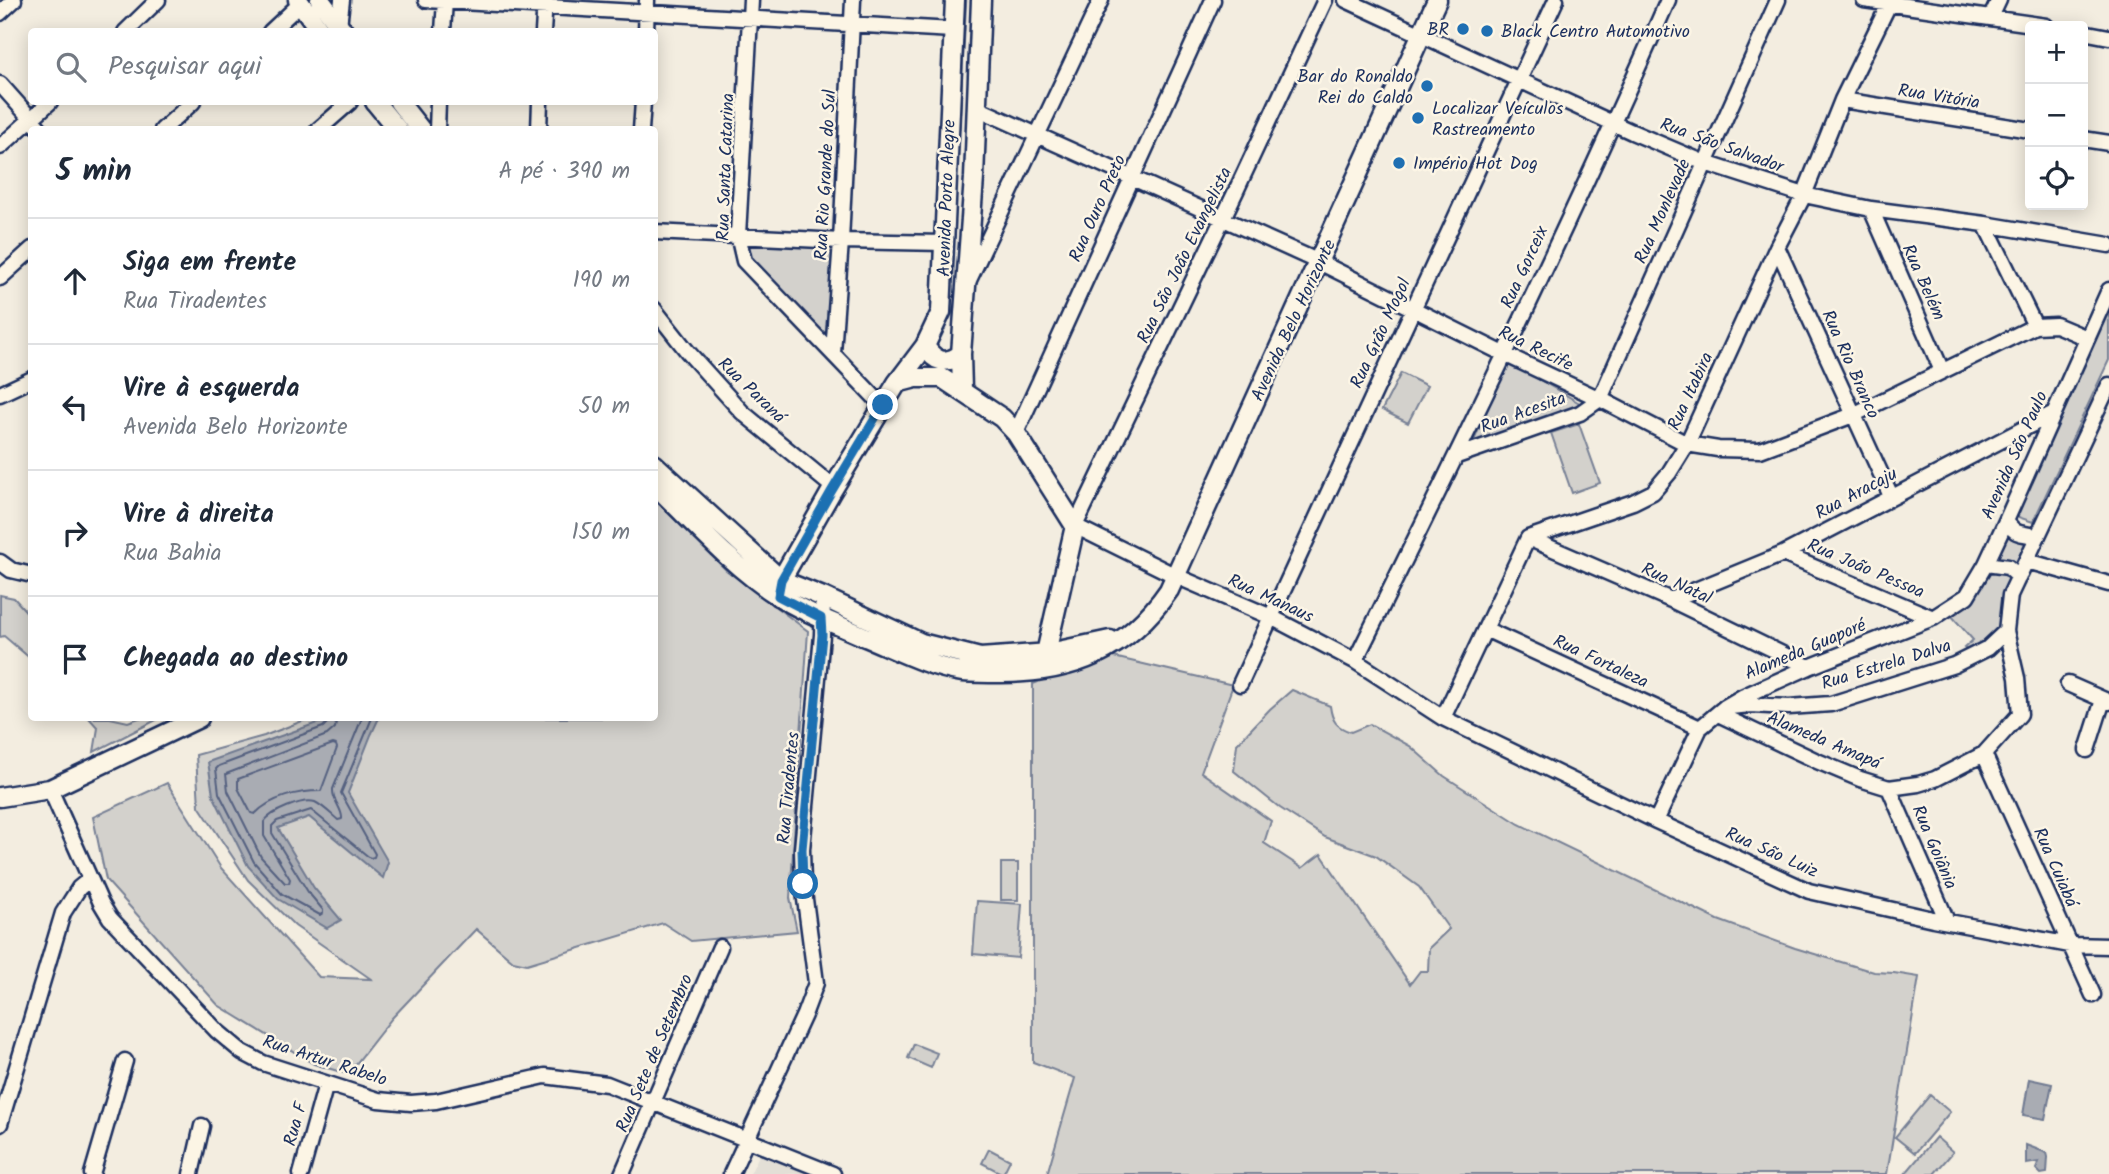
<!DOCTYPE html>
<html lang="pt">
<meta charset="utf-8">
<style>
body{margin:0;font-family:Kalam,sans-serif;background:#f2f2f3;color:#1f2937}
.controls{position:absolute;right:21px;top:21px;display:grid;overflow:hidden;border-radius:7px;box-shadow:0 4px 18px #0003}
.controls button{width:63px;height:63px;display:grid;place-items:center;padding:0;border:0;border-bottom:2px solid #e0e1e3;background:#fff;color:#1f2937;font:35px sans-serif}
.stop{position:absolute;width:21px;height:21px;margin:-16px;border:5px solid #1f6fb2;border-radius:50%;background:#fff}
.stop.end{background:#1f6fb2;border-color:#fff;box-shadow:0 2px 7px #0008}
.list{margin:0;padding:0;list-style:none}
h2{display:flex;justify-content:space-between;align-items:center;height:91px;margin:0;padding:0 28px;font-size:30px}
h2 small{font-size:23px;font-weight:400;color:#747a83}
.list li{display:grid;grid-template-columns:46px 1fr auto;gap:21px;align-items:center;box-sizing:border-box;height:126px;padding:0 28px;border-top:2px solid #e0e1e3}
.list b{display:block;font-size:26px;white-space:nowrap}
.list p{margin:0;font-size:23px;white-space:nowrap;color:#747a83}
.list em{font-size:23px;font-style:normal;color:#747a83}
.icon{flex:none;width:38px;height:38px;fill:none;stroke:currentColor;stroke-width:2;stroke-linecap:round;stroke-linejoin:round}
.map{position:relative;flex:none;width:2109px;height:1174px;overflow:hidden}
.search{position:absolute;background:#fff;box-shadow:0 4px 18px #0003;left:28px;top:28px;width:630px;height:77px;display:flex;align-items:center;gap:18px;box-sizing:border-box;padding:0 24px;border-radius:7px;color:#747a83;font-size:26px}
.panel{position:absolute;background:#fff;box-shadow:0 4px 18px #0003;left:28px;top:126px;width:630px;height:595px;border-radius:7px}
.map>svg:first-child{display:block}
</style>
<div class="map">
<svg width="2109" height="1174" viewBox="0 0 2109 1174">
<rect width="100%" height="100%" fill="#f3ede0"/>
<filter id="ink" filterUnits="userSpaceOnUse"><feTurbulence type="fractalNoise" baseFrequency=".0143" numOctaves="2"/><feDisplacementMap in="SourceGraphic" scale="14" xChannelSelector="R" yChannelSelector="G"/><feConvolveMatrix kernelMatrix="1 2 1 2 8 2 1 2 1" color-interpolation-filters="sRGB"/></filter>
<g filter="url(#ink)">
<!-- built -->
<path fill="#e3dfd6" d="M760,1153l52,21h-62z"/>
<!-- green -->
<path fill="#d3d1cc" stroke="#778095" stroke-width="2" d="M745,240l90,5 -8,94 -79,-83z
M2107,310l2,2v48l-76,162 -18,-6z
M1507,361l76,44 -112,43z
M1401,373l26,13 -19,37 -26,-13z
M1579,424l21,59 -28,10 -21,-60z
M655,500l71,70 82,61 -18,267 7,33 -106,10 -28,-18 -136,41 -14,-3 -37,-32 -84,89 -44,56 -34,-10 -96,-59 -112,-125 -13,-63 74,-34 54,85 98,109 52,2 -76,-53 -47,-46 -49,-74 -3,-51 68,-19 46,-18h344z
M2005,528l9,11 18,1 -14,28 -27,-9z
M1995,568l14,7v6l-4,7 -4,38 -25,21 -8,4 -4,-3 9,-8 -22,-25 11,-9 24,-36z
M0,595l14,3 17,19v42l-27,-23 -4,1z
M1105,655l128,30 -32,87 70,49 -7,22 38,25 19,-14 89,130 10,-13h8l1,-23 20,-19 -30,-42 -43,-31 -51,-19 -45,-29 -46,-37 3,-27 33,-35 22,-19 38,16c2,15 6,21 21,26l19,-8 40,22 34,30 75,48 199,96 77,28 79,24 20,1 25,4 -32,197h-840l28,-96 -42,-16v-378z
M89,718h21l18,4 11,-4h21l-66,34 4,-24z
M1001,863h17v37h-17z
M977,901l45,3 -4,54 -45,-4z
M914,1044l23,9 -6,15 -23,-10z
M1930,1095l20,17 -35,41 -20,-16z
M1936,1137l17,15 -19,22h-29z
M989,1149l21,11 -7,14 -21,-11z"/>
<!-- water -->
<path fill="#a9acb3" stroke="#707a91" stroke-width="2" d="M331,718h48l-8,17 -23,58 40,69 -5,16 -74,-61 -31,11 36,60 27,32 -14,8 -49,-29 -30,-33 -35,-71 -5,-33z
M2029,1079l23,5 -7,35 -22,-4z
M2026,1145l21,8 1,4 -1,16 -6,1 -5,-5 3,-7 -13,2z"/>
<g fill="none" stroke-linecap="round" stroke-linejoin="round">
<!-- shore -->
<path stroke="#546180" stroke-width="2" d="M328,718l-1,5 -4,4 -104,39 -3,3 3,24 35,69 28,32 38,21 3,-2v-3l-15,-18 -36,-59v-7l5,-5 34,-11 59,48 4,-1 1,-3 -34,-61 31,-75
M337,718l-2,10 -8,7 -101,39 2,17 33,66 24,26h4l1,-4 -26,-43v-14c6,-10 39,-24 51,-20 8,4 16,12 23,18l4,-1c1,-10 -10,-18 -9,-30l29,-71
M333,744l3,1 1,3 -16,43c-22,0 -50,6 -66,23l-4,-1 -13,-25v-9z"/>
<!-- stream -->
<path stroke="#707a91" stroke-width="2.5" d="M955,203l11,-203"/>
<!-- minor casing -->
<g stroke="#1b2f5e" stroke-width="19">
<path id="minor" d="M426,0l527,30
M751,0l-13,235 6,26 139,145
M1325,0l-89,191 -161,335 101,50 95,41 84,44 88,57 213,103 153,70 124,28 137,26 39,1
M1346,0l286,132 73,31 99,32 67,14 114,15 124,21
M1864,0l182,26
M0,13l14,-13
M1991,17l8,-17
M339,26l3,-26
M125,32l33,-32
M270,32l30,-28
M443,32l2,-32
M543,32l2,-32
M646,32l1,-32
M2083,32l26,5
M0,84l41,46
M1842,100l188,30
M977,108l342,154 185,92 96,45 87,45 31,5 42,1 93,-35 182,-89 21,-1 31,13
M162,130l31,-28
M318,130l32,-28
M437,130l1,-28
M539,130l1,-28
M641,130l2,-28
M2083,139l26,4
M0,147l50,-45
M1871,209l71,162
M1985,224l50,102
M654,232l187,9 103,2
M1777,247l114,249
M0,278l32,-29
M969,280l132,-280
M654,309l33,42 55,61 91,75
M833,353l8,-112 12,-241
M0,394l32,-15
M1600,399l178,-399
M1016,433l197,-433
M1457,456l123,-43 20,-14
M2006,521c12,17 14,10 31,16
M1528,538l143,62 138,67
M1783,554l150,64
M2027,561l82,23
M0,562l11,8 21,5
M1986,564l22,3 11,10
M1671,600l112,-46 271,-141
M1485,629l215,99
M1355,661c108,-218 215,-438 313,-661
M1240,684l316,-684
M2068,684l41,18
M1730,707l21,-2 38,2 42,-3 123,-39 34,-17 18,-17
M1718,714l99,47 43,18 29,9 29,-4 17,-5 49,-25 36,-40 -3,-36 -11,-47 4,-36 99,-210
M1443,718l85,-180 105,-36 20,-10 16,-19 18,-29 90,-197 27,-52 38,-95 49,-100
M2087,750l16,-50
M1984,754l109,241
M1889,788l58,133
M50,789l51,114 9,15 107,113 25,21 21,11 115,37 33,3 25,-2 109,-25 62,8 226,90
M1656,821l44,-93 25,-21 17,-10 67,-30 124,-49 34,-22 19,-32 20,-43 103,-231
M0,1124l63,-211 16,-25 11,-9
M92,1174l33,-113
M191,1174l11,-48
M301,1174l25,-90
M622,1174l98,-227
M731,1174l73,-159 12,-32 -13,-99 -1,-35 20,-214 1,-38"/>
</g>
<!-- major casing -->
<g stroke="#1b2f5e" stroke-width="23">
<path id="major" d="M298,0l23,32
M320,0l24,32
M375,102l23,28
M399,102l22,28
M925,346c9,15 20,20 36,8
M897,383l19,-5h26l60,40 14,15 59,93 -29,127 -6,7
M962,390l-1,-36 13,-176 7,-178
M654,464l127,116 42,17 98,46 59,15 69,-5 61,-13
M654,484c38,37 78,82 123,111 26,17 57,28 86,41 32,13 66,31 100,36 13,1 25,1 38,1 72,0 126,-22 168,-83l268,-590
M778,596l3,-16 50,-88 66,-109 28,-37 16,-34 14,-312
M0,797l50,-8 149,-71"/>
</g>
<!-- minor -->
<use href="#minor" stroke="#fcf5e5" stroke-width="14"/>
<!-- major -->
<use href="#major" stroke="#fcf5e5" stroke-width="18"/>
</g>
</g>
<g fill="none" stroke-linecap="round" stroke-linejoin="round" filter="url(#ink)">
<!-- route -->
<path stroke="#1f6fb2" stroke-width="9" d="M803,884l-1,-35 20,-214 -1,-17 -43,-22 3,-16 50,-88 52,-87"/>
</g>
<!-- markers -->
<g fill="#1f6fb2" stroke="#fcf5e5" stroke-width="2.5">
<circle cx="1463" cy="29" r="7"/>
<circle cx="1487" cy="31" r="7"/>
<circle cx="1427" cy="86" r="7"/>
<circle cx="1418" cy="118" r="7"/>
<circle cx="1399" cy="163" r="7"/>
</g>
<g text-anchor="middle" stroke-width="5" stroke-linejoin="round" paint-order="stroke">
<!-- poi labels -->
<g font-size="18" fill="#1b2f5e" stroke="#fcf5e5" text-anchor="start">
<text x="1449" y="35" text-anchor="end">BR</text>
<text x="1501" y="37">Black Centro Automotivo</text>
<text x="1413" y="82" text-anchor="end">Bar do Ronaldo<tspan x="1413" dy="21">Rei do Caldo</tspan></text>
<text x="1432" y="114">Localizar Veículos<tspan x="1432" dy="21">Rastreamento</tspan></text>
<text x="1413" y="169">Império Hot Dog</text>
</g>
<!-- street labels -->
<g font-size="18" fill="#1b2f5e" stroke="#fcf5e5">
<text transform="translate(1939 96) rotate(9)" y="6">Rua Vitória</text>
<text transform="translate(1722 145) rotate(20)" y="6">Rua São Salvador</text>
<text transform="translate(725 167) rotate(-88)" y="6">Rua Santa Catarina</text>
<text transform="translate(825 175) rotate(-87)" y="6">Rua Rio Grande do Sul</text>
<text transform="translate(946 198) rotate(-88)" y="6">Avenida Porto Alegre</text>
<text transform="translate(1097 208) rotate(-66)" y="6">Rua Ouro Preto</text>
<text transform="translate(1662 211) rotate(-66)" y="6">Rua Monlevade</text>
<text transform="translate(1184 255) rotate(-64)" y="6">Rua São João Evangelista</text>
<text transform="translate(1524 267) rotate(-65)" y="6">Rua Gorceix</text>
<text transform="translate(1924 282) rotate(66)" y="6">Rua Belém</text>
<text transform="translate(1293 320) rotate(-65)" y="6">Avenida Belo Horizonte</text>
<text transform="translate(1380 333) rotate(-65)" y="6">Rua Grão Mogol</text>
<text transform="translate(1536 348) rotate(26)" y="6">Rua Recife</text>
<text transform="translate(1851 364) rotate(66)" y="6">Rua Rio Branco</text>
<text transform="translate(752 390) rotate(44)" y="6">Rua Paraná</text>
<text transform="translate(1690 391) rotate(-65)" y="6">Rua Itabira</text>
<text transform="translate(1523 412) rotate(-20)" y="6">Rua Acesita</text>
<text transform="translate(2014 455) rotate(-66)" y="6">Avenida São Paulo</text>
<text transform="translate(1856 493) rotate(-28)" y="6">Rua Aracaju</text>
<text transform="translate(1866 568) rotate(23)" y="6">Rua João Pessoa</text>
<text transform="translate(1677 583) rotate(25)" y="6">Rua Natal</text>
<text transform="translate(1271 598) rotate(25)" y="6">Rua Manaus</text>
<text transform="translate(1805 649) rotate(-23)" y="6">Alameda Guaporé</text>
<text transform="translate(1601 661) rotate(25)" y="6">Rua Fortaleza</text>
<text transform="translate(1886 664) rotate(-17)" y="6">Rua Estrela Dalva</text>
<text transform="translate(1824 740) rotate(23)" y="6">Alameda Amapá</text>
<text transform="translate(788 788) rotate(-85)" y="6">Rua Tiradentes</text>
<text transform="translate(1935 847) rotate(67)" y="6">Rua Goiânia</text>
<text transform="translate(1772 852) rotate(24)" y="6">Rua São Luiz</text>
<text transform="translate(2056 867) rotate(66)" y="6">Rua Cuiabá</text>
<text transform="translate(654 1053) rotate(-67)" y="6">Rua Sete de Setembro</text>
<text transform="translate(325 1060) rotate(18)" y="6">Rua Artur Rabelo</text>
<text transform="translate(295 1124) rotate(-74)" y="6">Rua F</text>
</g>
</g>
</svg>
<div class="controls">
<button>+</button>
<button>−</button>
<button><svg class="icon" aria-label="locate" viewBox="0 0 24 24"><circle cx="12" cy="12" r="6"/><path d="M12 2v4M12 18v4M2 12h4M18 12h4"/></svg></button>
</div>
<div class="stop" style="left:803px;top:884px"></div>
<div class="stop end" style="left:883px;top:405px"></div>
<div class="search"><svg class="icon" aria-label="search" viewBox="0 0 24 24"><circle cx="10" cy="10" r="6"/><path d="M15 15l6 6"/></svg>Pesquisar aqui</div>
<section class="panel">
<h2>5 min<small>A pé · 390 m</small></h2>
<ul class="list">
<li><svg class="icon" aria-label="ahead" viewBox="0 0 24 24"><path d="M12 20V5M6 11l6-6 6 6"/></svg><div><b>Siga em frente</b><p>Rua Tiradentes</p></div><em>190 m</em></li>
<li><svg class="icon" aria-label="left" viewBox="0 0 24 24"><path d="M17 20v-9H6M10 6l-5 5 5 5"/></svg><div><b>Vire à esquerda</b><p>Avenida Belo Horizonte</p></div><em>50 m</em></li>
<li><svg class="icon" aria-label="right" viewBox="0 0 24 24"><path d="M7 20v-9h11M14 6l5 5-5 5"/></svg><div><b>Vire à direita</b><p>Rua Bahia</p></div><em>150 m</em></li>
<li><svg class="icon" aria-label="arrive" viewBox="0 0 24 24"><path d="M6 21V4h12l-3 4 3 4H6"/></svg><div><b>Chegada ao destino</b></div></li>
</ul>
</section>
</div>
